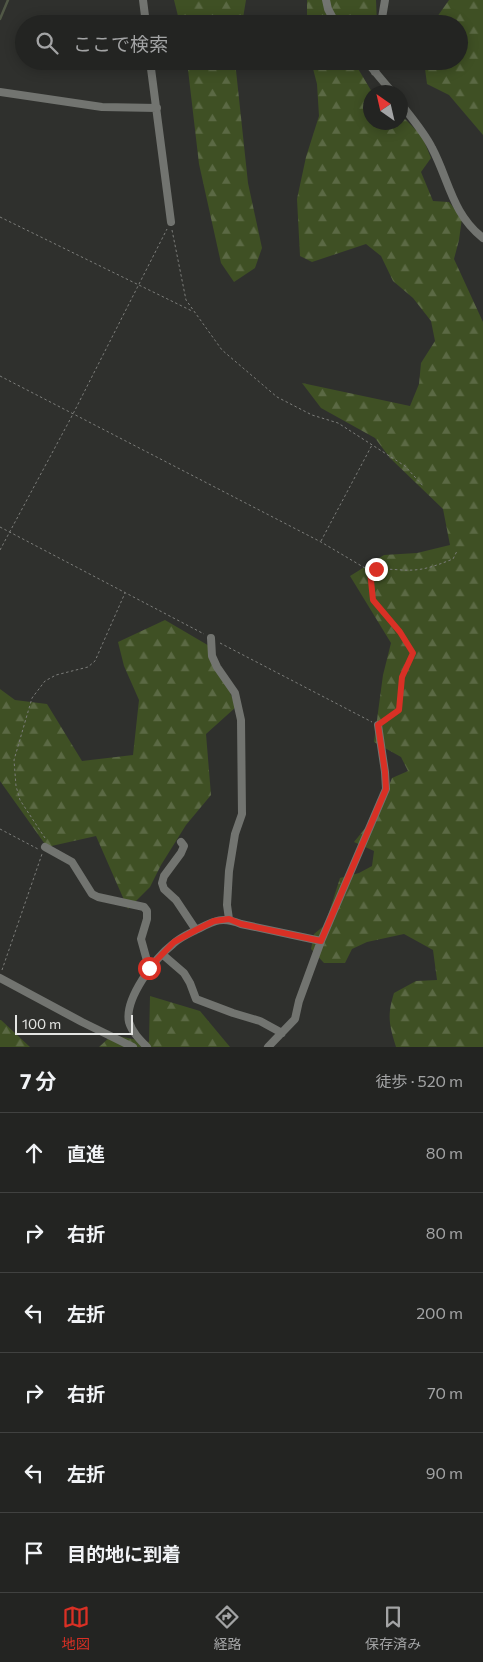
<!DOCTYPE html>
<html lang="ja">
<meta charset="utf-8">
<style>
body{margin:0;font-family:Commissioner,"Noto Sans JP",sans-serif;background:#2b2c2a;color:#f1f3f6}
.compass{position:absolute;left:363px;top:85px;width:45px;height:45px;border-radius:50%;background:#232422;box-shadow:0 2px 12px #0003;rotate:326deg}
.scale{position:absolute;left:15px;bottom:12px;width:118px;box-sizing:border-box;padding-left:5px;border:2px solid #e4e5e3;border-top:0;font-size:14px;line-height:18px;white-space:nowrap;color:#e4e5e3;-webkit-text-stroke:4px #2f302d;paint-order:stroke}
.stop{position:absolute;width:15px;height:15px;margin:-11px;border:4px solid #d93025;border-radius:50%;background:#fff}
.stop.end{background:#d93025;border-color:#fff;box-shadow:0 1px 5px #0008}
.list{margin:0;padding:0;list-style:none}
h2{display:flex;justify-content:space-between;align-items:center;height:65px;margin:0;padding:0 20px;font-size:21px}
h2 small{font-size:16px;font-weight:400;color:#a3a4a5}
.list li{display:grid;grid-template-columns:32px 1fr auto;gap:15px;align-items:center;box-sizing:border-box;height:80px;padding:0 20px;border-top:1px solid #404140}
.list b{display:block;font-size:19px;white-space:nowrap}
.list em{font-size:16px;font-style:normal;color:#a3a4a5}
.icon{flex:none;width:28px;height:28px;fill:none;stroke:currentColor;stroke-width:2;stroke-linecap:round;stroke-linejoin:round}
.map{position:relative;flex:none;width:483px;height:1047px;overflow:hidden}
.search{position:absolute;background:#232422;box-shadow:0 2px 12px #0003;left:15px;right:15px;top:15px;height:55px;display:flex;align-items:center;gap:12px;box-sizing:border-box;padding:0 18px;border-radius:28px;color:#a3a4a5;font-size:19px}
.sheet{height:545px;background:#232422}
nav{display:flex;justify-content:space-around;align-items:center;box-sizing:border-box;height:70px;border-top:1px solid #404140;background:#232422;font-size:14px;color:#a3a4a5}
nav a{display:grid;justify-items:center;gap:2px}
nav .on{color:#d93025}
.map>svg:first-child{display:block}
</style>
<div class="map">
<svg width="483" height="1047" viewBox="0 0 483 1047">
<defs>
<pattern id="forest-firs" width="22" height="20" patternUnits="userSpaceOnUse" patternTransform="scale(1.25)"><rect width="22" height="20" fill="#3f5024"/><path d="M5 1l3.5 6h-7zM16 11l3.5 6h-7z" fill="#5b6944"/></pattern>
</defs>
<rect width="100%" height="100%" fill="#2f302d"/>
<!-- forest -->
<path fill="url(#forest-firs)" d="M174,0h72l-4,24h-62z
M307,0h69l1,24h-70z
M449,0h34v135l-34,-40 -22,-11 -3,-23h35v-37h-27z
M187,61h48l13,122 14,65 -7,20 -21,14 -13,-19 -22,-99z
M311,61h48l-2,6 15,25h-2v30h30l1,-7 21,21 9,22 -10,14 12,29 16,1 13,16 -3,22 -5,19 29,63v725h-87c-7,-23 -9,-31 -2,-54l22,-12 21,-1 -4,-30 -29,-16 -37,8 -15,7 -7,14h-21l-13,-14 3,-15 11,-9 15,-47 19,-5 13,-7 2,-15 -20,-9 25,-31 13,-33 16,-7 -7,-14 -27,-15 9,-67 8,-32 -41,-67 34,-21 33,-2 33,-8 -7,-36 -53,-51 -15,-20 -54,-30 -19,-25 108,23 9,-22 2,-21 14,-22 -4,-20 -18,-23 -20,-17 -12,-25 -15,-12 -54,18 -12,-6 -3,-57 9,-42 13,-41 -2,-32z
M165,620l46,27 25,60 -30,27 5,61 -25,30 -25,40 -11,22 -22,22 -32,-73 -49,11 -47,-66v-92l15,11 32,4 35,57 51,-6 6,-55 -15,-34 -6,-24z
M150,996l50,15 30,36h-131l13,-12 37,7z
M0,1020h1l29,27h-30z"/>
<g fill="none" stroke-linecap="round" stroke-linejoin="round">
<!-- stream -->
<path stroke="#515846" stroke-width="2.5" d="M0,19l8,-19"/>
<!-- path -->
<path stroke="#7c7d7a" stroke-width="1" stroke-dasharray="2.5 2.5" stroke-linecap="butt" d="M0,217l192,94
M172,230l14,70 36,50 55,47 35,18 26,8 67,43 19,21
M0,376l321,166 49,29 3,29 27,32 13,21 -10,24 -4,33 -15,11
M0,527l204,107
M321,541l51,-96
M0,550l73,-136 94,-185
M370,571c15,-4 29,0 44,-1 14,-1 26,-6 39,-11l4,-8
M220,643l152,79
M0,829l38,20
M45,838l-25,-38 -4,-14 -2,-26 18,-62 13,-17 11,-6 32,-8 7,-6 30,-68
M2,970l40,-116"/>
<!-- minor -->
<path stroke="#727470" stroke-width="8" d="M143,0l3,24
M326,0l2,9 8,15
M381,24l4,-24
M150,61l21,161
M366,61l26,31
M375,72l2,-11
M0,92l102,15 55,1
M400,103c11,14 24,29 32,45 17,32 20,66 51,90
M211,638l1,18 5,11 18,26 6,27 1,94 -7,20 -6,37 -2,34 2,14
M181,842l3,4 -3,7 -17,23 -2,7 2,6 12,11 20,30c18,-9 25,-14 45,-6l80,17
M45,847l27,15 20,32 6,3 46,10 3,4v8l-6,20 8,29
M162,954l22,19 6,10 6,16 37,14 27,8 22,12
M0,978l82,44 51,25
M147,1047c-7,-7 -15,-15 -18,-25 -5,-23 26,-64 44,-78 6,-6 15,-10 23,-14
M268,1047l27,-28 4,-18 22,-60 65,-152 -1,-17 -7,-47"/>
</g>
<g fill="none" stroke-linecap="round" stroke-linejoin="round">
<!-- route -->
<path stroke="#d93025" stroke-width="6" d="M149,968l25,-26 22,-12 18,-9 15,-2 12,5 80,17 65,-152 -1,-17 -7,-47 21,-15 3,-33 11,-24 -13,-21 -27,-32 -3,-29 6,-2"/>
</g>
</svg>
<svg class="compass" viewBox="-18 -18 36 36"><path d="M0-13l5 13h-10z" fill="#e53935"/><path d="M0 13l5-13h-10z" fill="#a3a4a5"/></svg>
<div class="scale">100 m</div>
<div class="stop" style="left:149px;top:968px"></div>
<div class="stop end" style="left:376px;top:569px"></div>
<div class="search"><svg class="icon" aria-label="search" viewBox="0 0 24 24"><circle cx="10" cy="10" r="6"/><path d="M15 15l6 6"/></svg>ここで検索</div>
</div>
<section class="sheet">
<h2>7 分<small>徒歩 · 520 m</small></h2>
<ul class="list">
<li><svg class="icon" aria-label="ahead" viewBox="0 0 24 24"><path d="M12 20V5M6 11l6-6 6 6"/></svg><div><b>直進</b></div><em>80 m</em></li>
<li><svg class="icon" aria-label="right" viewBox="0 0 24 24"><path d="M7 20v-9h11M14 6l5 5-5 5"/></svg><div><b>右折</b></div><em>80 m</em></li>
<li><svg class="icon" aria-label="left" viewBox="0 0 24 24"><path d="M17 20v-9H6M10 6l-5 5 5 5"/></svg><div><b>左折</b></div><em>200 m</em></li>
<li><svg class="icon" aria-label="right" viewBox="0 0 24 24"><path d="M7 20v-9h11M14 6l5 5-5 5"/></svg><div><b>右折</b></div><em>70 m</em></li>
<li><svg class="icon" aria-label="left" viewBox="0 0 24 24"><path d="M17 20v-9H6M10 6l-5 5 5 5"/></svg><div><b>左折</b></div><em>90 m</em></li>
<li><svg class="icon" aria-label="arrive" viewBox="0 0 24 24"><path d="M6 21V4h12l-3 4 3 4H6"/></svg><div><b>目的地に到着</b></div></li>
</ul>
</section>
<nav>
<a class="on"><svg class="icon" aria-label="map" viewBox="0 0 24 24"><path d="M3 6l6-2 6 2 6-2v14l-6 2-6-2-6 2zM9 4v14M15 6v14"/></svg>地図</a>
<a><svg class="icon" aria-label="directions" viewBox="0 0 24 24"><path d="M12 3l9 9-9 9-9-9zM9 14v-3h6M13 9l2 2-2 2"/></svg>経路</a>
<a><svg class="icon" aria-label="saved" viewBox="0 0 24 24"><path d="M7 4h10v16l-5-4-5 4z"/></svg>保存済み</a>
</nav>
